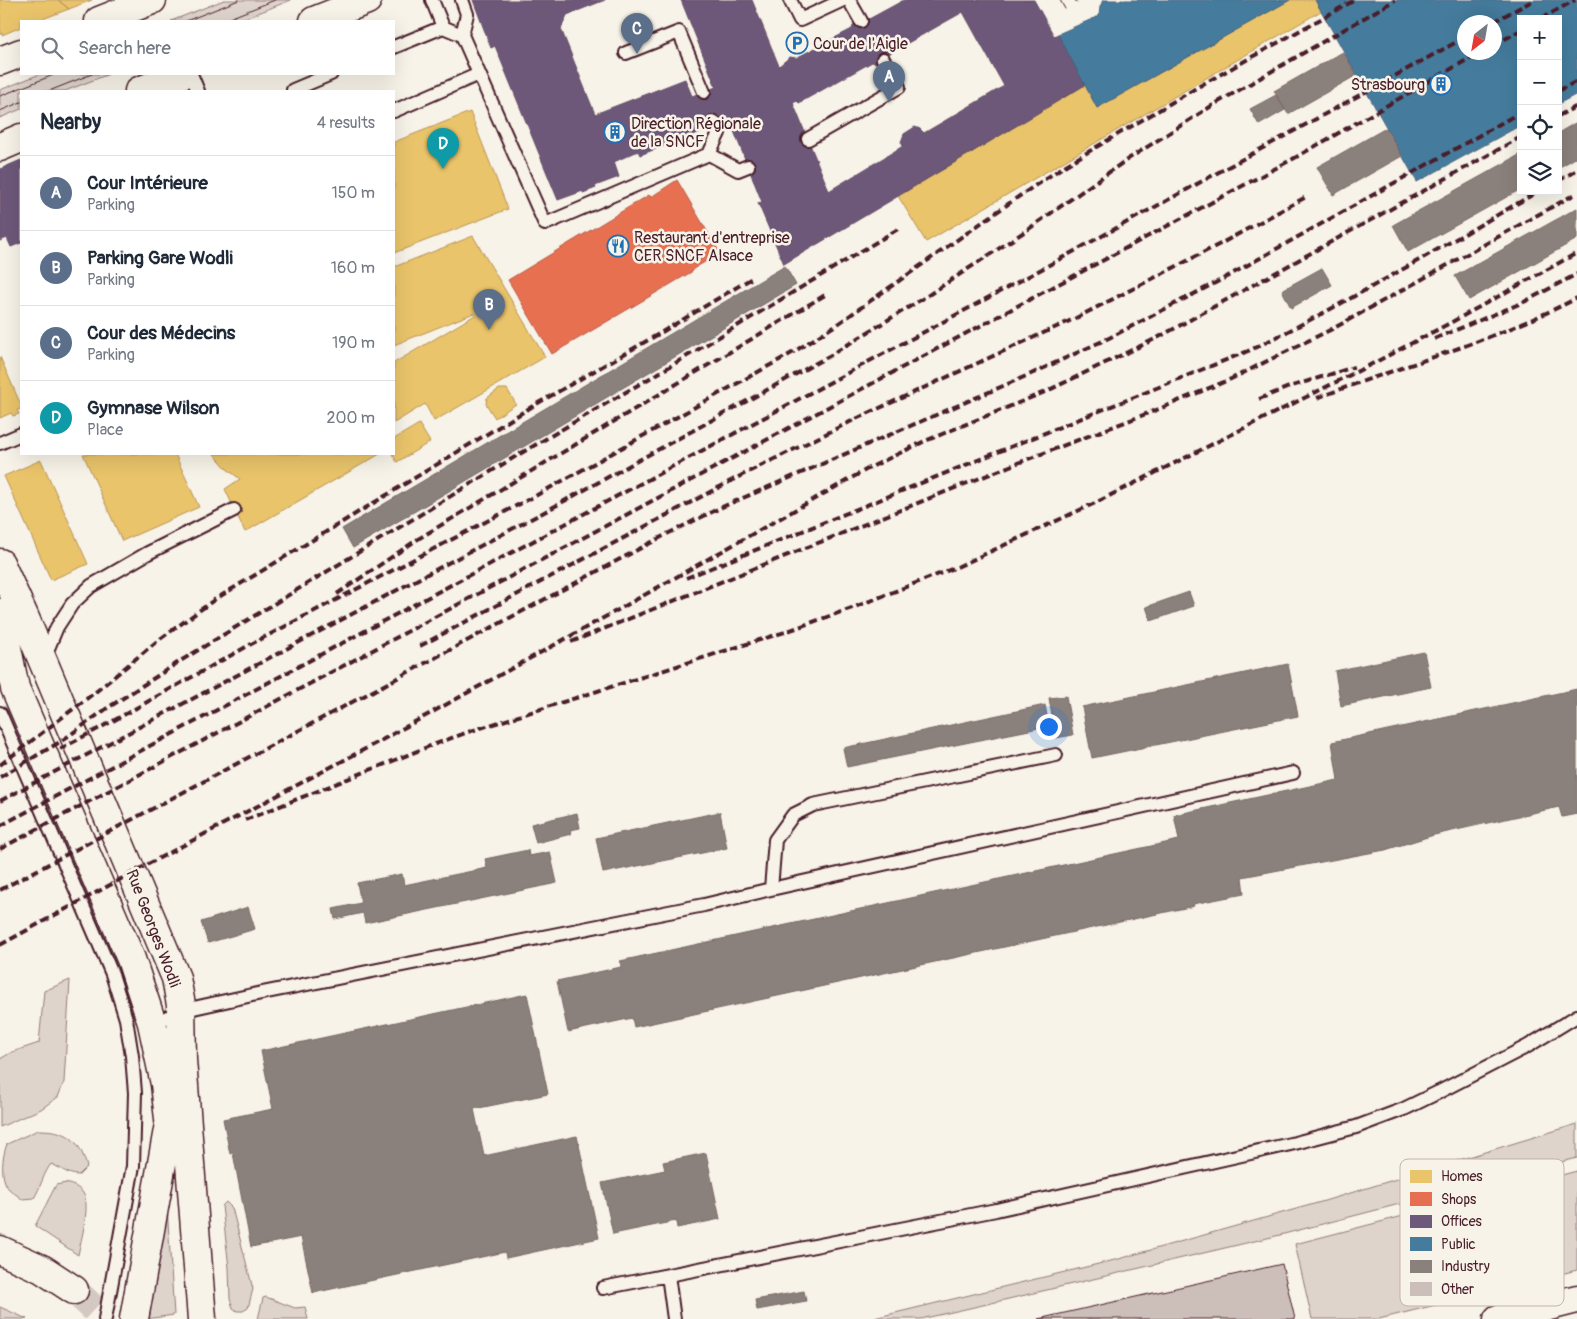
<!DOCTYPE html>
<meta charset="utf-8">
<style>
body{margin:0;font-family:Pangolin,sans-serif;background:#f2f2f3;color:#1f2937}
.controls{position:absolute;right:15px;top:15px;display:grid;overflow:hidden;border-radius:0px;box-shadow:0 5px 20px #0002}
.controls button{width:45px;height:45px;display:grid;place-items:center;padding:0;border:0;border-bottom:1px solid #e0e1e3;background:#fff;color:#1f2937;font:25px sans-serif}
.compass{position:absolute;left:1457px;top:15px;width:45px;height:45px;border-radius:50%;background:#fff;box-shadow:0 5px 20px #0002;rotate:211deg}
.you{position:absolute;left:1048px;top:726px;width:18px;height:18px;margin:-12px;border:4px solid #fff;border-radius:50%;background:#1a73e8;box-shadow:0 0 0 8px #1a73e833}
.badge{display:grid;place-items:center;width:32px;height:32px;border-radius:50%;background:#1f6fb2;color:#fff;font-size:16px;font-weight:700}
.pin{position:absolute;translate:-50% -41px;filter:drop-shadow(0 1px 2px #0008)}
.pin::after{content:'';position:absolute;top:26px;width:18px;height:15px;background:inherit;clip-path:polygon(0 0,100% 0,50% 100%)}
.list{margin:0;padding:0;list-style:none}
h2{display:flex;justify-content:space-between;align-items:center;height:65px;margin:0;padding:0 20px;font-size:21px}
h2 small{font-size:16px;font-weight:400;color:#747a83}
.list li{display:grid;grid-template-columns:32px 1fr auto;gap:15px;align-items:center;box-sizing:border-box;height:75px;padding:0 20px;border-top:1px solid #e0e1e3}
.list b{display:block;font-size:19px;white-space:nowrap}
.list p{margin:0;font-size:16px;white-space:nowrap;color:#747a83}
.list em{font-size:16px;font-style:normal;color:#747a83}
.icon{flex:none;width:28px;height:28px;fill:none;stroke:currentColor;stroke-width:2;stroke-linecap:round;stroke-linejoin:round}
.map{position:relative;flex:none;width:1577px;height:1319px;overflow:hidden}
.search{position:absolute;background:#fff;box-shadow:0 5px 20px #0002;left:20px;top:20px;width:375px;height:55px;display:flex;align-items:center;gap:12px;box-sizing:border-box;padding:0 18px;border-radius:0px;color:#747a83;font-size:19px}
.panel{position:absolute;background:#fff;box-shadow:0 5px 20px #0002;left:20px;top:90px;width:375px;height:365px;border-radius:0px}
.map>svg:first-child{display:block}
</style>
<div class="map">
<svg width="1577" height="1319" viewBox="0 0 1577 1319">
<rect width="100%" height="100%" fill="#f7f3e8"/>
<filter id="ink" filterUnits="userSpaceOnUse"><feTurbulence type="fractalNoise" baseFrequency=".02" numOctaves="2"/><feDisplacementMap in="SourceGraphic" scale="10" xChannelSelector="R" yChannelSelector="G"/><feConvolveMatrix kernelMatrix="1 2 1 2 8 2 1 2 1" color-interpolation-filters="sRGB"/></filter>
<g filter="url(#ink)">
<!-- green -->
<path fill="#ded4cc" stroke="#947a7c" d="M224,0h67l-53,21h-67z
M40,74h69l-44,17h-44v18l-21,9v-28z
M70,980l-6,102 -6,15 -17,12 -41,18v-68l12,-7 27,-9 5,-52z
M1577,1124v34l-297,77 -297,70 -62,14h-51l249,-60 202,-57z
M38,1130c29,0 41,8 49,37l-8,8c-12,0 -17,-7 -28,-11 -8,10 -10,23 -17,34l-12,1c-5,-4 -10,-7 -14,-11 -8,-11 -6,-31 -1,-44z
M1577,1171v99l-198,49h-67l-17,-75z
M66,1183c6,2 13,4 17,10 8,12 -2,47 -5,62l-43,-29 21,-41z
M226,1202l6,6 21,81 -5,19 -5,3h-6l-4,-3 -3,-9 -1,-31 -7,-62z
M167,1206l7,109 -28,4z
M266,1297l29,11 10,-1 3,12h-50l5,-21z
M0,1307l27,12h-27z"/>
<!-- homes -->
<path fill="#e9c46a" stroke="#b99257" d="M0,0h58l11,9 -32,12h-16v6l-19,8 -2,-6z
M58,0h34l-23,9z
M1290,0h25l6,11 -395,231 -28,-46 187,-111 12,23z
M470,112l38,97 -114,44v-111z
M473,236l72,121 -111,64 -9,-17 -31,19v-60l81,-48 -1,-2 -80,32v-78z
M0,357l21,48v4l-4,1 2,4 -6,2 -2,-3 -11,5z
M499,389h8l9,15 -21,14 -9,-14 1,-6z
M419,424l11,18 -33,20 -5,-8h2v-15z
M83,454h92l24,53 -77,34z
M214,454h166l-135,78 -20,-43 15,-10 -13,-10z
M41,460l47,104 -37,16 -47,-104z"/>
<!-- shops -->
<path fill="#e76f51" stroke="#b85746" d="M677,180l43,73 -27,16v2l-141,83 -44,-74 141,-85 2,2z"/>
<!-- offices -->
<path fill="#6d597a" stroke="#624862" fill-rule="evenodd" d="M473,0h132l-38,15 -6,14 34,85 90,-35 7,17 24,-9 -35,-87h71l27,66 11,-9 6,1 56,-29 1,-3 14,-9 2,2 35,-19h130l20,36 4,-2 27,51 -301,179 -26,-61 4,-1 -34,-86 -24,10 2,4 -66,25 -2,-4 -24,11 5,15 -24,9 1,2 -13,5v-2l-25,9 -63,-154 -4,2zM963,12l41,74 -80,47 -4,-4 -5,-2 -11,7 -3,8 2,4 -74,45 -36,-88 4,-2 2,2 73,-41 3,1 14,-8 1,-2z
M21,160v83l-10,4 -4,-9 -7,3v-72z"/>
<!-- public -->
<path fill="#457b9d" stroke="#465f7b" fill-rule="evenodd" d="M1103,0h187l-193,108 -39,-74 41,-18 1,-9z
M1315,0h262v94l-19,10v-85h-37v106l-104,57zM1464,22h30v30h-30z"/>
<!-- industry -->
<path fill="#8a817c" stroke="#776464" d="M1343,52l14,23 -69,39 -14,-23z
M1276,95l9,15 -26,15 -9,-16z
M1577,122v35l-19,11v-35z
M1386,128l16,28 -69,39 -16,-28z
M1521,154v35l-113,63 -15,-27z
M1577,208v31l-108,61 -14,-24z
M785,266l11,19 -443,263 -11,-19z
M1322,268l10,17 -41,23 -9,-18z
M1189,592l5,14 -43,15 -5,-14z
M1424,652l7,35 -90,19 -6,-35z
M1288,664l10,52 -206,42 -10,-51z
M1577,689v125l-15,3 -3,-10 -125,28 -49,15 -143,27 2,17 -51,10 1,2 -560,121 -2,-9 -64,14 -11,-51 64,-14 -1,-6 559,-121 -5,-25 164,-35 -6,-38z
M1066,696l7,39 -17,3 -7,-40z
M1045,705l4,21 -202,41 -4,-19z
M720,812l7,36 -124,25 -7,-35z
M577,813l3,15 -10,2 1,4 -35,9 -5,-19z
M528,850l1,6 21,-4 7,31 -192,40 -2,-10 -28,6 -2,-10 28,-6 -4,-20 45,-9 2,11 83,-17 -2,-9z
M248,907l7,22 -47,14 -7,-21z
M527,994l21,100 -74,15 10,47 93,-20 22,102 -93,20 -1,-6 -192,41 -12,-56 -50,10 -18,-94 -3,1 -7,-35 50,-10 -12,-58z
M706,1153l14,66 -43,9 -1,-7 -63,13 -11,-51 63,-13 -2,-8z
M804,1291l2,10 -49,9 -2,-10z"/>
<!-- building -->
<path fill="#ccbfb9" stroke="#4a1f2b" d="M1282,1264l13,55h-257z"/>
<g fill="none" stroke-linecap="round" stroke-linejoin="round">
<!-- secondary-tunnel -->
<path stroke="#d4c9c2" stroke-width="28" stroke-dasharray="28 14" stroke-linecap="butt" d="M74,1290l31,29"/>
<!-- lane casing -->
<g stroke="#4a1f2b" stroke-width="16">
<path id="lane" d="M432,0l11,27 19,8
M462,0l5,14 -5,21 83,189 164,-70 29,16 10,-4
M790,0l10,20 43,-20
M849,0l12,21
M394,47l49,-20
M626,53l53,-21 25,60
M191,74l7,17
M293,91v-1l38,-16
M394,111l85,-37
M808,139l91,-52 -16,-28
M709,154l10,-21 -5,-11
M0,443l21,-9
M44,658l13,-31 15,-23 19,-18 57,-33 86,-43
M0,713l112,261 14,45 6,37 3,37 -2,73 -28,153
M771,889l4,-49 18,-25 20,-10 243,-50
M152,1023l37,-14 68,-15 447,-89 67,-16 522,-116
M668,1275l6,44
M603,1288l393,-78 299,-67 61,-16 48,-18 35,-17 89,-46 49,-30"/>
</g>
<!-- secondary casing -->
<g stroke="#4a1f2b" stroke-width="31">
<path id="secondary" d="M99,21l53,-21
M314,21l53,-21
M0,61l21,-8
M139,91l44,-17
M0,147l21,-9
M0,563l24,53 152,362 5,27 1,55 20,259
M0,613l15,75 116,271 21,64 13,61 4,35
M0,1250l42,19 32,21
M134,1319l35,-195
M1498,1319l79,-20"/>
</g>
<!-- lane -->
<use href="#lane" stroke="#f7f3e8" stroke-width="12"/>
<!-- secondary -->
<use href="#secondary" stroke="#f7f3e8" stroke-width="28"/>
<!-- tram -->
<path stroke="#4a1f2b" stroke-width="1" d="M1060,0l5,9
M1075,0l2,3
M186,21l53,-21
M222,21l53,-21
M49,91l43,-17
M0,96l56,-22
M0,111l21,-9"/>
<!-- rail -->
<path stroke="#4a1f2b" stroke-width="4" stroke-dasharray="8 4" stroke-linecap="butt" d="M1541,19l34,-19
M1493,22l41,-22
M1494,45l27,-15
M1558,91l19,-10
M1558,116l19,-10
M1558,181l19,-11
M1434,339l90,-37 53,-28
M1317,398c87,-33 177,-57 260,-100
M1259,399l30,-12 65,-20
M686,578l562,-227c100,-48 195,-105 291,-160
M337,594l81,-55 407,-244
M259,640l278,-145 255,-142 47,-30 182,-128 45,-30 137,-81 152,-84
M571,642l439,-176 149,-57 72,-30 105,-52 241,-134
M420,646l326,-173 112,-55 218,-100 144,-74 86,-47
M60,749l51,-27 153,-85
M0,765l98,-75 58,-48 58,-42 319,-194 124,-71 95,-57
M0,777l60,-35 46,-33 76,-49 336,-205 156,-91 224,-135
M0,801l546,-290 283,-155 98,-60 103,-68 95,-67 85,-54 185,-107
M245,820l185,-74 41,-15 314,-99 67,-24 105,-41 138,-64 273,-137 84,-44 125,-69
M0,826l1027,-549 437,-239
M0,849l1291,-689 190,-108
M0,890l669,-357 53,-26 309,-133 78,-36 112,-58 300,-168
M0,945l152,-83 228,-121 236,-130 255,-144 54,-26 120,-49 114,-55 362,-200"/>
</g>
</g>
<!-- icons -->
<defs>
<g id="parking-ring" transform="scale(1.125)"><circle r="9.5" fill="#f7f3e8" stroke="#1f6fb2" stroke-width="1.5"/><path d="M-3.5-5.5H1a3.5 3.5 0 0 1 0 7H-1V5.5H-3.5ZM-1-3.4V-.6H.8a1.4 1.4 0 0 0 0-2.8Z" fill="#1f6fb2"/></g>
<g id="building-ring" transform="scale(1.125)"><circle r="9.5" fill="#f7f3e8" stroke="#1f6fb2" stroke-width="1.5"/><path d="M-4-6H4V6H1V3H-1V6H-4ZM-2.5-4.3h1.7v1.8h-1.7ZM.8-4.3h1.7v1.8H.8ZM-2.5-1h1.7V.8h-1.7ZM.8-1h1.7V.8H.8Z" fill="#1f6fb2"/></g>
<g id="restaurant-ring" transform="scale(1.125)"><circle r="9.5" fill="#f7f3e8" stroke="#1f6fb2" stroke-width="1.5"/><path d="M-5-6h1v4h1v-4h1v4h1v-4h1v5L-1.5 .5V6h-2V.5L-5-1ZM5-6V6H3V1.5H1.5Q1.5-4 5-6Z" fill="#1f6fb2"/></g>
</defs>
<g fill-rule="evenodd">
<use href="#parking-ring" x="797" y="43"/>
<use href="#building-ring" x="1441" y="84"/>
<use href="#building-ring" x="615" y="132"/>
<use href="#restaurant-ring" x="618" y="246"/>
</g>
<g text-anchor="middle" stroke-width="5" stroke-linejoin="round" paint-order="stroke">
<!-- poi labels -->
<g font-size="16" fill="#4a1f2b" stroke="#f7f3e8" text-anchor="start">
<text x="813" y="49">Cour de l'Aigle</text>
<text x="1425" y="90" text-anchor="end">Strasbourg</text>
<text x="631" y="129">Direction Régionale<tspan x="631" dy="18">de la SNCF</tspan></text>
<text x="634" y="243">Restaurant d'entreprise<tspan x="634" dy="18">CER SNCF Alsace</tspan></text>
</g>
<!-- street labels -->
<g font-size="16" fill="#4a1f2b" stroke="#f7f3e8">
<text transform="translate(154 928) rotate(69)" y="6">Rue Georges Wodli</text>
</g>
</g>
<!-- legend -->
<rect x="1400" y="1159" width="164" height="147" rx="8" fill="#f7f3e8" stroke="#c3b3af" stroke-width="1"/>
<rect x="1410" y="1170" width="22" height="13" fill="#e9c46a"/>
<rect x="1410" y="1192" width="22" height="14" fill="#e76f51"/>
<rect x="1410" y="1215" width="22" height="13" fill="#6d597a"/>
<rect x="1410" y="1237" width="22" height="14" fill="#457b9d"/>
<rect x="1410" y="1260" width="22" height="13" fill="#8a817c"/>
<rect x="1410" y="1282" width="22" height="14" fill="#ccbfb9"/>
<g font-size="14" fill="#4a1f2b">
<text x="1441" y="1181">Homes</text>
<text x="1441" y="1204">Shops</text>
<text x="1441" y="1226">Offices</text>
<text x="1441" y="1249">Public</text>
<text x="1441" y="1271">Industry</text>
<text x="1441" y="1294">Other</text>
</g>
</svg>
<div class="controls">
<button>+</button>
<button>−</button>
<button><svg class="icon" aria-label="locate" viewBox="0 0 24 24"><circle cx="12" cy="12" r="6"/><path d="M12 2v4M12 18v4M2 12h4M18 12h4"/></svg></button>
<button><svg class="icon" aria-label="layers" viewBox="0 0 24 24"><path d="M12 4l9 5-9 5-9-5zM3 14l9 5 9-5"/></svg></button>
</div>
<svg class="compass" viewBox="-18 -18 36 36"><path d="M0-13l5 13h-10z" fill="#e53935"/><path d="M0 13l5-13h-10z" fill="#747a83"/></svg>
<div class="you"></div>
<div class="pin badge" style="left:889px;top:102px;background:#5c6f8a">A</div>
<div class="pin badge" style="left:489px;top:330px;background:#5c6f8a">B</div>
<div class="pin badge" style="left:637px;top:54px;background:#5c6f8a">C</div>
<div class="pin badge" style="left:443px;top:169px;background:#0f9aa8">D</div>
<div class="search"><svg class="icon" aria-label="search" viewBox="0 0 24 24"><circle cx="10" cy="10" r="6"/><path d="M15 15l6 6"/></svg>Search here</div>
<section class="panel">
<h2>Nearby<small>4 results</small></h2>
<ul class="list">
<li><span class="badge" style="background:#5c6f8a">A</span><div><b>Cour Intérieure</b><p>Parking</p></div><em>150 m</em></li>
<li><span class="badge" style="background:#5c6f8a">B</span><div><b>Parking Gare Wodli</b><p>Parking</p></div><em>160 m</em></li>
<li><span class="badge" style="background:#5c6f8a">C</span><div><b>Cour des Médecins</b><p>Parking</p></div><em>190 m</em></li>
<li><span class="badge" style="background:#0f9aa8">D</span><div><b>Gymnase Wilson</b><p>Place</p></div><em>200 m</em></li>
</ul>
</section>
</div>
